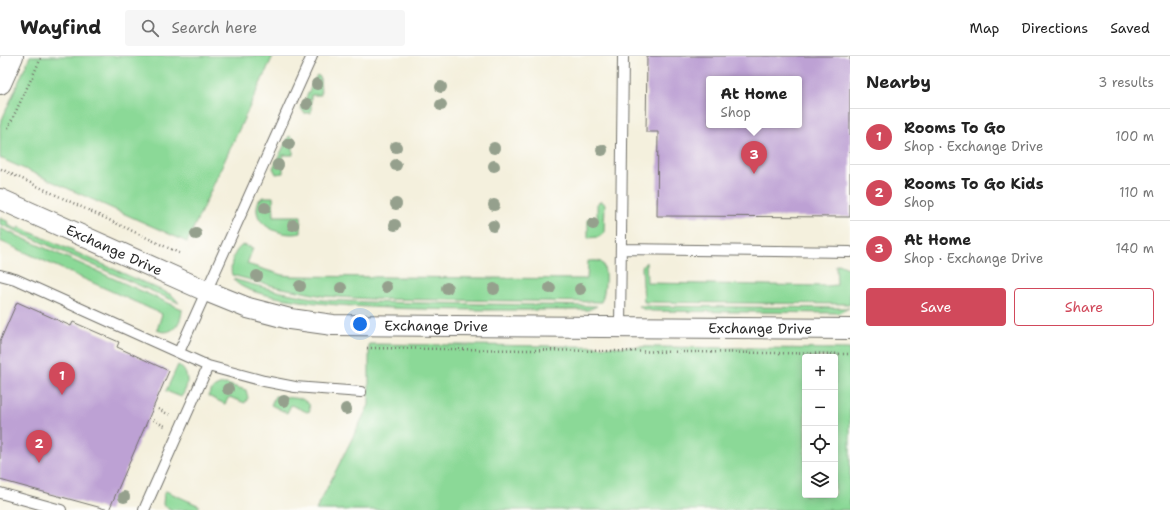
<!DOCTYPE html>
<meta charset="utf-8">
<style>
body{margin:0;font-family:"Shantell Sans",sans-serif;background:#f6f6f6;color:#222}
.controls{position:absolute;right:12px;bottom:12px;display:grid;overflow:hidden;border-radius:4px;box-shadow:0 2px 10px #0003}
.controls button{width:36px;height:36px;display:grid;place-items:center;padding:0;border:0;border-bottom:1px solid #e0e0e0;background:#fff;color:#222;font:20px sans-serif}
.you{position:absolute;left:360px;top:268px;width:14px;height:14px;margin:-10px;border:3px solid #fff;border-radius:50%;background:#1a73e8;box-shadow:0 0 0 6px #1a73e833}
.badge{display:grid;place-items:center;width:26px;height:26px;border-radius:50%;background:#d1495b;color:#fff;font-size:13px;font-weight:700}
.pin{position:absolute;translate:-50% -33px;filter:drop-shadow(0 1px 2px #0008)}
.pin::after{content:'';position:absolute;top:21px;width:14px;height:12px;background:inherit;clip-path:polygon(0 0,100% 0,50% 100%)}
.popup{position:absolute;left:706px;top:20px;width:96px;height:52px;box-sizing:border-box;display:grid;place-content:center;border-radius:4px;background:#fff;filter:drop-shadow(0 1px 3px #0005);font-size:13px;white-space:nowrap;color:#767676}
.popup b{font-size:15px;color:#222}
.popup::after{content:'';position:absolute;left:50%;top:100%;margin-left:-8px;border:8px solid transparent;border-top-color:#fff}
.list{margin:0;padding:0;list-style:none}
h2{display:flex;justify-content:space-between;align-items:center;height:52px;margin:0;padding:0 16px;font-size:17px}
h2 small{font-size:13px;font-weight:400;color:#767676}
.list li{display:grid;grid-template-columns:26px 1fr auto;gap:12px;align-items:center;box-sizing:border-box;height:56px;padding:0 16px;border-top:1px solid #e0e0e0}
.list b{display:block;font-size:15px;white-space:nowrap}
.list p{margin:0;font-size:13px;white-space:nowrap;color:#767676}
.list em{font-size:13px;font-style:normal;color:#767676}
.actions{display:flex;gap:8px;padding:12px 16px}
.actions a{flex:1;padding:9px 0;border:1px solid #d1495b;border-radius:4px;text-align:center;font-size:14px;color:#d1495b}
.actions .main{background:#d1495b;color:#fff}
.icon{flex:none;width:22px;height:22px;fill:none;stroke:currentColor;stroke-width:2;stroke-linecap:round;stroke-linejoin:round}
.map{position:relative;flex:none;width:850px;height:454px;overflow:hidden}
header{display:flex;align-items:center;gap:24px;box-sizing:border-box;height:56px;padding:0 20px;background:#fff;border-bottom:1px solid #e0e0e0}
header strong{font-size:19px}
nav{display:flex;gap:22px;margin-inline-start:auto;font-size:14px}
.search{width:280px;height:36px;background:#f6f6f6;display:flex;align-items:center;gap:10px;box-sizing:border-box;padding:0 14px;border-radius:4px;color:#767676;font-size:15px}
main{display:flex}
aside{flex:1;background:#fff}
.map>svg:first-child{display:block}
</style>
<header>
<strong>Wayfind</strong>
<div class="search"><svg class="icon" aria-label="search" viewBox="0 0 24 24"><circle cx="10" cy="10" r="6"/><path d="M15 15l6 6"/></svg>Search here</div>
<nav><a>Map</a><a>Directions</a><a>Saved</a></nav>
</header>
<main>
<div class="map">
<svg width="850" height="454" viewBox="0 0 850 454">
<rect width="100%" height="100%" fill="#fdfcf7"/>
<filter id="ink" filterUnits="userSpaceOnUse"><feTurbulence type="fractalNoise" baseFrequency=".025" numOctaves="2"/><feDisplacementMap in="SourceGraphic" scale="8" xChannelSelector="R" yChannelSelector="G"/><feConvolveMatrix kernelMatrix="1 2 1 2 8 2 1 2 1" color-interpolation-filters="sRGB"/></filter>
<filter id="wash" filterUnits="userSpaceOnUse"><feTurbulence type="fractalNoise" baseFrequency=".012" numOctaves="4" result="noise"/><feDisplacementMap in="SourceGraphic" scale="16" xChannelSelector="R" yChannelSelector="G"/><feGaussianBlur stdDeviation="0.9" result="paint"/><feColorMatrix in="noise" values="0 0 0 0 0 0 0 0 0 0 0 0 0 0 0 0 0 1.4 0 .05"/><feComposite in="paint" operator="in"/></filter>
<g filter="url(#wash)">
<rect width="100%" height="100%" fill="#f4f0dd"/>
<!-- green -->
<path fill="#8bd997" stroke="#5b8261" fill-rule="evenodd" d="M30,0h243l-86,186 -187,-84v-34z
M317,19l3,2 1,18h-10v18h-7l-3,-5z
M289,80l4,2v17h-10v18l-7,1 -3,-6z
M264,141h9l1,19h27v17c-20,5 -53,-9 -42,-33z
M600,145l5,3 -1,29 -5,4 -11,1v-19h9v-15z
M0,162l9,4 -1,3 9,4 2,-2 153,68 7,8 -179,-79z
M0,172l182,81c0,14 -10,28 -25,21l5,-16 -162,-73z
M243,189l10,3 -6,16 35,11 10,1 295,3 1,-18c4,0 9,-1 13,1 7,5 4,33 0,40l-231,-3 -47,-3 -46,-9 -45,-12c-3,-9 2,-26 11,-30z
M646,206l1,21 179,3 11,-1 -1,-20 3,-1 11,5v35l-206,-2 -2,-35z
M233,223l44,12 45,9 47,2 228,4 -9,4c-53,-1 -331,7 -355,-31z
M639,250l210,2 -10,5 -187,-2 -9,-2z
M369,288l481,5v161h-534l53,-105zM805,301h30v138h-30z
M178,309c12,7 11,22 3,32l-15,-6z
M226,328l20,6 2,8 -3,5 -16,-6 -4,7 -17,-8c3,-8 10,-12 18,-12z
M275,340l27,3 7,5 1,7 -3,1 -16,-7 -4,8 -16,-8z
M166,435l34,15 -4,4h-24l-9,-5 1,-13z"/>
<g id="blocks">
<!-- building -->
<path fill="#bda1d4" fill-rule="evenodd" d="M647,0h203v161l-193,-1 1,-84h-12zM709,23h90v46h-90z
M17,246l54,24 2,-4 46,20 -2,5 52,24 -60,139 -109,-30v-139z"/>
</g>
</g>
<g filter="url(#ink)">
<use href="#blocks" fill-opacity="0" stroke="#717069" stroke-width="1"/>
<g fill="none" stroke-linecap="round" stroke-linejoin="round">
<!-- lane casing -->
<g stroke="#717069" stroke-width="12">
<path id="lane" d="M621,193l229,3
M0,219l15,4 193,87 56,15 31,6 66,5
M620,272l3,-272
M179,296l133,-296
M0,437l61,17
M144,454l64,-144"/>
</g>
<!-- street casing -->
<g stroke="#717069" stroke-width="22">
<g id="street">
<path id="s1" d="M0,143l206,92 42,17 42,11 43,6 517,4"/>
</g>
</g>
<!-- secondary casing -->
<g stroke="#717069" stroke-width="24">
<path id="secondary" d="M0,27l12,-27"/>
</g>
<!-- path -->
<path stroke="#717069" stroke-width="2.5" stroke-dasharray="1 3" stroke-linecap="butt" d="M8,72l34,-72
M1,113l178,84
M367,292l483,6
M158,353l12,6
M153,364l12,6"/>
<!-- lane -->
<use href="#lane" stroke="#fff" stroke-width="10"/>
<!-- street -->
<use href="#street" stroke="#fff" stroke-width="20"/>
<!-- secondary -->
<use href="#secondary" stroke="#fff" stroke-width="22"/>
</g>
<!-- trees -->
<g fill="#95a08d">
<circle cx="317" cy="28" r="6"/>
<circle cx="441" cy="31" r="6"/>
<circle cx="307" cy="48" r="6"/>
<circle cx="441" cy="49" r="6"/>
<circle cx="289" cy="88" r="6"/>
<circle cx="396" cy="91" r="6"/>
<circle cx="494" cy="92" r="6"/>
<circle cx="602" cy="94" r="6"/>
<circle cx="278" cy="109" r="6"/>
<circle cx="396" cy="109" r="6"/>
<circle cx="494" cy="110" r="6"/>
<circle cx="396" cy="148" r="6"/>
<circle cx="494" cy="149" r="6"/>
<circle cx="265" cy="152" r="6"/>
<circle cx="593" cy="168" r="6"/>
<circle cx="293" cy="169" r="6"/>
<circle cx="395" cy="169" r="6"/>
<circle cx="493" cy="170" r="6"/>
<circle cx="196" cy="178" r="6"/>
<circle cx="257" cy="220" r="6"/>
<circle cx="300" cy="230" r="6"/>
<circle cx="386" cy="231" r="6"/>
<circle cx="341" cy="232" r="6"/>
<circle cx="447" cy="232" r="6"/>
<circle cx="550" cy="232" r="6"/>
<circle cx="494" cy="233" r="6"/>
<circle cx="580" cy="233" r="6"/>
<circle cx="228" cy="333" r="6"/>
<circle cx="284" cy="345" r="6"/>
<circle cx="346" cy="353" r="6"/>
<circle cx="124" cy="441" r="6"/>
</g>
</g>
<g text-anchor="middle" stroke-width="3" stroke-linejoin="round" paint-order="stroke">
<!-- street labels -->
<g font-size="14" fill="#2b2b2b" stroke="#fdfcf7">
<text dy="5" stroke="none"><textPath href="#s1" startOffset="125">Exchange Drive</textPath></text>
<text dy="5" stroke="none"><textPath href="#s1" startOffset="461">Exchange Drive</textPath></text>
<text dy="5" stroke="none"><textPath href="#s1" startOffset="785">Exchange Drive</textPath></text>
</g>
</g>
</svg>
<div class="controls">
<button>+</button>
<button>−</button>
<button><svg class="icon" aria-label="locate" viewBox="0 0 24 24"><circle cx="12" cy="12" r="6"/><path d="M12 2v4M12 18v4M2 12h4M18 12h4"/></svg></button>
<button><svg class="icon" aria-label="layers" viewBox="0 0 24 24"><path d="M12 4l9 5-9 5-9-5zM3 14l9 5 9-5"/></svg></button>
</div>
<div class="you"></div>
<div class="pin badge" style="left:62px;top:339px">1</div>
<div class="pin badge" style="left:39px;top:407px">2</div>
<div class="pin badge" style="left:754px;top:118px">3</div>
<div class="popup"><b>At Home</b>Shop</div>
</div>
<aside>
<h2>Nearby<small>3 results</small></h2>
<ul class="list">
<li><span class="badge">1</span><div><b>Rooms To Go</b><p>Shop · Exchange Drive</p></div><em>100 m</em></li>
<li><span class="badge">2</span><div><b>Rooms To Go Kids</b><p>Shop</p></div><em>110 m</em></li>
<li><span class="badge">3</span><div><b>At Home</b><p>Shop · Exchange Drive</p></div><em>140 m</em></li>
</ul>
<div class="actions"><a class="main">Save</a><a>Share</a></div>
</aside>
</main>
